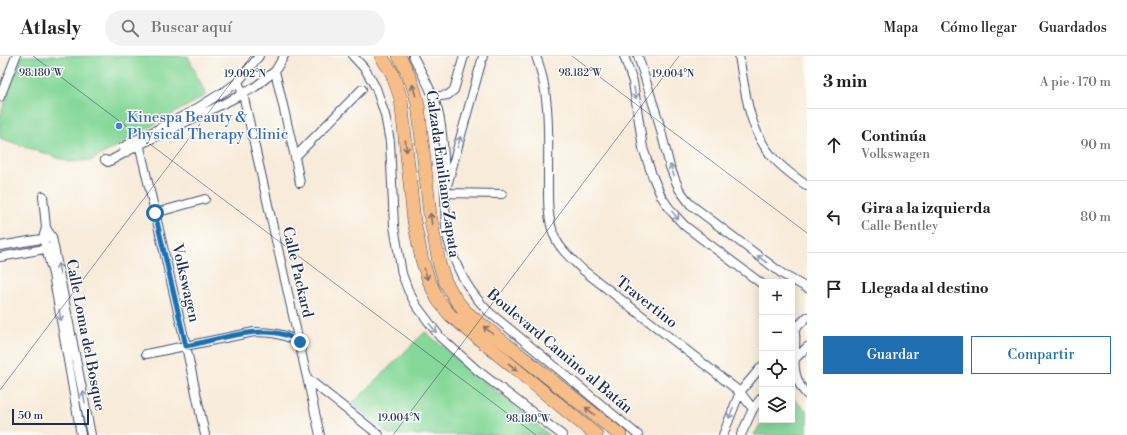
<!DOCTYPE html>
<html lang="es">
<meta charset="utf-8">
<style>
body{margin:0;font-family:"Libre Bodoni",serif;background:#f2f2f2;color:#202124}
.controls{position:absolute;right:12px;bottom:12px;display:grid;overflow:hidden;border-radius:0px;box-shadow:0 2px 10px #0003}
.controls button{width:36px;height:36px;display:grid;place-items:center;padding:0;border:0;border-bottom:1px solid #e0e0e0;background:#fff;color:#202124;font:20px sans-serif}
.scale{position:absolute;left:12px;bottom:10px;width:77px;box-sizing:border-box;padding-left:4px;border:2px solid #1b2f5e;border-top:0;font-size:11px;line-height:14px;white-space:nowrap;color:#1b2f5e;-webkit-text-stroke:3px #fdfcf7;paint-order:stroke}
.stop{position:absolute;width:12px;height:12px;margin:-9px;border:3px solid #1f6fb2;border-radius:50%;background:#fff}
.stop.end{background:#1f6fb2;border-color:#fff;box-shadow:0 1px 4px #0008}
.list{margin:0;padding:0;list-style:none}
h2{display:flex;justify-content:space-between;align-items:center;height:52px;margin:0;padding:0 16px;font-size:17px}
h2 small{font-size:13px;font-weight:400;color:#757577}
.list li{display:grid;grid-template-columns:26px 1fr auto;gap:12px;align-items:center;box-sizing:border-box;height:72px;padding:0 16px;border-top:1px solid #e0e0e0}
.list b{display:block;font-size:15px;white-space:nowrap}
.list p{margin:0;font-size:13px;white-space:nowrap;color:#757577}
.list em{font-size:13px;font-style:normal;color:#757577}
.actions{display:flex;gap:8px;padding:12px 16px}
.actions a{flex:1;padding:9px 0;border:1px solid #1f6fb2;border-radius:0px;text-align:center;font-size:14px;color:#1f6fb2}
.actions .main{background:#1f6fb2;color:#fff}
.icon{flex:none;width:22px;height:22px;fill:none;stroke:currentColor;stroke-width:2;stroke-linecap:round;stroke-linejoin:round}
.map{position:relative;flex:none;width:807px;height:379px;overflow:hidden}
header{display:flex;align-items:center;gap:24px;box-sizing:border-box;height:56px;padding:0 20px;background:#fff;border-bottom:1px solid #e0e0e0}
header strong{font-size:19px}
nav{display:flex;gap:22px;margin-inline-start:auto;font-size:14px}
.search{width:280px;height:36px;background:#f2f2f2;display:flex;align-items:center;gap:10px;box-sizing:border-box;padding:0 14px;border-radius:22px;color:#757577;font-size:15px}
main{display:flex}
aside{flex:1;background:#fff}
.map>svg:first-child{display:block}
</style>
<header>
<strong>Atlasly</strong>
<div class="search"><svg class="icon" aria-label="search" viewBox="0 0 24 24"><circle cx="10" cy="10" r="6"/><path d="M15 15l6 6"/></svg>Buscar aquí</div>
<nav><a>Mapa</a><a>Cómo llegar</a><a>Guardados</a></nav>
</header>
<main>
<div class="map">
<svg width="807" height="379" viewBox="0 0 807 379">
<rect width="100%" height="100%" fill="#fdfcf7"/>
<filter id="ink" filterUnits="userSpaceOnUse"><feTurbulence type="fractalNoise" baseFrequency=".025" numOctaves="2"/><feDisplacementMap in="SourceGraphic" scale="8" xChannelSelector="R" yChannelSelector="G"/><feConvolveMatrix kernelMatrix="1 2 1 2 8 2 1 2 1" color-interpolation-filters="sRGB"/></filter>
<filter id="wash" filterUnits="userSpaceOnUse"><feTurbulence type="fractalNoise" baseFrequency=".012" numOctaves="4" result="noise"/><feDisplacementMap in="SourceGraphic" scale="16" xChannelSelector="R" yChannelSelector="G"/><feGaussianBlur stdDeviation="0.9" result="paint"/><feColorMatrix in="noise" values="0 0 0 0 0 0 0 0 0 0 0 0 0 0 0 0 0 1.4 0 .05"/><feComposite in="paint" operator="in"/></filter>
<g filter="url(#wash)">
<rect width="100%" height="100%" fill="#f8ebd9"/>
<!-- green -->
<path fill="#85d899" stroke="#50847c" d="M22,0h166l18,39 -114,65 -22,2 -70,-24v-22z
M425,276l124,103h-159l-38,-31z
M792,342l15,13v24h-53l9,-15h29z"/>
</g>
<g filter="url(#ink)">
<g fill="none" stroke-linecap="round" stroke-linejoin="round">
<!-- minor casing -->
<g stroke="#3c4b70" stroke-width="10">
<path id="minor" d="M353,0l12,13 11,19 9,27 5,27 4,84 8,48 6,16 8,15 24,32 37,33 85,65
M413,0c12,23 25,45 28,70 3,22 4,46 4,68 1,15 -1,30 3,45 7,29 20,52 41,73l149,123
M483,0l-38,137 57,1
M536,0c15,39 12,81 12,122 0,19 -1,39 6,57 5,14 19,25 29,35l157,122 13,17
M624,0l9,26 10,66 9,27 9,21 11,16 13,14 77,58
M638,0l20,63 12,48 9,22 11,15 17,13 77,58 23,13
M739,0c6,33 9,71 31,98 10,13 24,22 37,32
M275,15l20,86 5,26
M238,26l5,12 77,341
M0,41l16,-41
M434,41l14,-2 6,-5 10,-34
M138,83l48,207 19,89
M123,91l68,-35 37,-23 10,-7 21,-26
M295,101l67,-68
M105,104l3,2 31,-17 104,-51 12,-7 20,-16 9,-15
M43,140l3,32 -3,10 10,36 28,161
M155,157l50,-14
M46,172l6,9 2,10 37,188
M0,190l47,-8
M0,201l50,-9
M792,264c10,27 -8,49 15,75
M792,276l15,-15
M146,298l108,-22c18,0 29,2 46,10
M793,305l14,-14
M308,323l71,56
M723,379l17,-43 22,-26
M741,379l12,-26 9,-12"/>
</g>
<!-- primary casing -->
<g stroke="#3c4b70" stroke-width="14">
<path id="primary" d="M381,0l11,17 9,26 13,122 8,39 7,21 9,19 12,15 146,120
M399,0c9,15 15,30 19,48l12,111 9,48 6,18 11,19 10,12 154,123"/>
</g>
<!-- minor -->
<use href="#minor" stroke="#fff" stroke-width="8"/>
<!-- primary -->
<use href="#primary" stroke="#f7bd88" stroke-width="13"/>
</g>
<!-- one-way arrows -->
<defs><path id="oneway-shaft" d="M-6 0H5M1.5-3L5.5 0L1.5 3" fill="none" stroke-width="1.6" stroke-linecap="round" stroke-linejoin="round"/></defs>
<g stroke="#7e6f71">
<use href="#oneway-shaft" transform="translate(414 34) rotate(-106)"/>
<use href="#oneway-shaft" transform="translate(406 90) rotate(84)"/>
<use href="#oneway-shaft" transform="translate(431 163) rotate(-98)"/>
<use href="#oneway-shaft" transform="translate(426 218) rotate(72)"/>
<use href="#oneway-shaft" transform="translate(488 274) rotate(-141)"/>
<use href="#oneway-shaft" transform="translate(513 311) rotate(39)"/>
<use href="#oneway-shaft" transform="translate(590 355) rotate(-141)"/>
</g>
<g stroke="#8d97ae">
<use href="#oneway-shaft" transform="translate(635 37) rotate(80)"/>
<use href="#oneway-shaft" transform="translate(459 86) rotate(-75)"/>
<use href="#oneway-shaft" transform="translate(672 114) rotate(-109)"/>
<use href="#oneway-shaft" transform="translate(675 159) rotate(49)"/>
<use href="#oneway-shaft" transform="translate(762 203) rotate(-144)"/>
<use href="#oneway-shaft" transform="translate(59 213) rotate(-101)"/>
<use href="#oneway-shaft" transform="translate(60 259) rotate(80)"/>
<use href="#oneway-shaft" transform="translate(433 272) rotate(50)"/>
<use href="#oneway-shaft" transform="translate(84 341) rotate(-100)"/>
<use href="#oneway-shaft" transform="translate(731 357) rotate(111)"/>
</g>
</g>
<g fill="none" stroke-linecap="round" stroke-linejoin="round" filter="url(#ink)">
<!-- route -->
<path stroke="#1f6fb2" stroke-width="5" d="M155,157l31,133c29,-6 71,-20 99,-11 5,1 10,5 15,7"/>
</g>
<!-- ticks -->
<path fill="none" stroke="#1b2f5e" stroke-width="1" stroke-opacity="0.45" d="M33,0l503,379M572,0l235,177M0,334l251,-334M393,379l286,-379"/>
<!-- markers -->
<circle fill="#3f7fe0" stroke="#fdfcf7" stroke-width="1.5" cx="119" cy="70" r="4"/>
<g text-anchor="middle" stroke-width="3" stroke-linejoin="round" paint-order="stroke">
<!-- shop labels -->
<g font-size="15" fill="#366cbe" stroke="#fdfcf7" text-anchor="start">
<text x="127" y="66">Kinespa Beauty &amp;<tspan x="127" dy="17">Physical Therapy Clinic</tspan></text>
</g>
<!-- street labels -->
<g font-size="15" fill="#1b2f5e" stroke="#fdfcf7">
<text transform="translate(443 118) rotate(82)" y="5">Calzada Emiliano Zapata</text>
<text transform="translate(298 216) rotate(77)" y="5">Calle Packard</text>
<text transform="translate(186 227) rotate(77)" y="5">Volkswagen</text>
<text transform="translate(647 246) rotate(38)" y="5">Travertino</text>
<text transform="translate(86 279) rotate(79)" y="5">Calle Loma del Bosque</text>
<text transform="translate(560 295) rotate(40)" y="5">Boulevard Camino al Batán</text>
</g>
</g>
<g font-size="10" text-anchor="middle" fill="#1b2f5e" stroke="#fdfcf7" stroke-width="3" stroke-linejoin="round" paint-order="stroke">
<text x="41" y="20">98.180°W</text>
<text x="580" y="20">98.182°W</text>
<text x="245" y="21">19.002°N</text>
<text x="673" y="21">19.004°N</text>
<text x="399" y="365">19.004°N</text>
<text x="528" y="366">98.180°W</text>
</g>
</svg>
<div class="controls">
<button>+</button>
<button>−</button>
<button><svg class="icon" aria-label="locate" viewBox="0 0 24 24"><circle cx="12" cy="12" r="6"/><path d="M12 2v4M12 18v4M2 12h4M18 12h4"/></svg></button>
<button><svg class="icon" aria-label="layers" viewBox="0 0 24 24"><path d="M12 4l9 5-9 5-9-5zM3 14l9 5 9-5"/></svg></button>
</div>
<div class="scale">50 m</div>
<div class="stop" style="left:155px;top:157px"></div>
<div class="stop end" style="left:300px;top:286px"></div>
</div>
<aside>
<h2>3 min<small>A pie · 170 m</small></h2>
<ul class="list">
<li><svg class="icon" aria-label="ahead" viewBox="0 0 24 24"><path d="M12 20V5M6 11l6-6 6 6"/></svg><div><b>Continúa</b><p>Volkswagen</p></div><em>90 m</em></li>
<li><svg class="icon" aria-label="left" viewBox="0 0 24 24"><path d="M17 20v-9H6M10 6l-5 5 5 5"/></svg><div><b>Gira a la izquierda</b><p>Calle Bentley</p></div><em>80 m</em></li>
<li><svg class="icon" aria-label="arrive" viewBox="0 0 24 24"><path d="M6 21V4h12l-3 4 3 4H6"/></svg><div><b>Llegada al destino</b></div></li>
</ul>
<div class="actions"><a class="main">Guardar</a><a>Compartir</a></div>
</aside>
</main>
